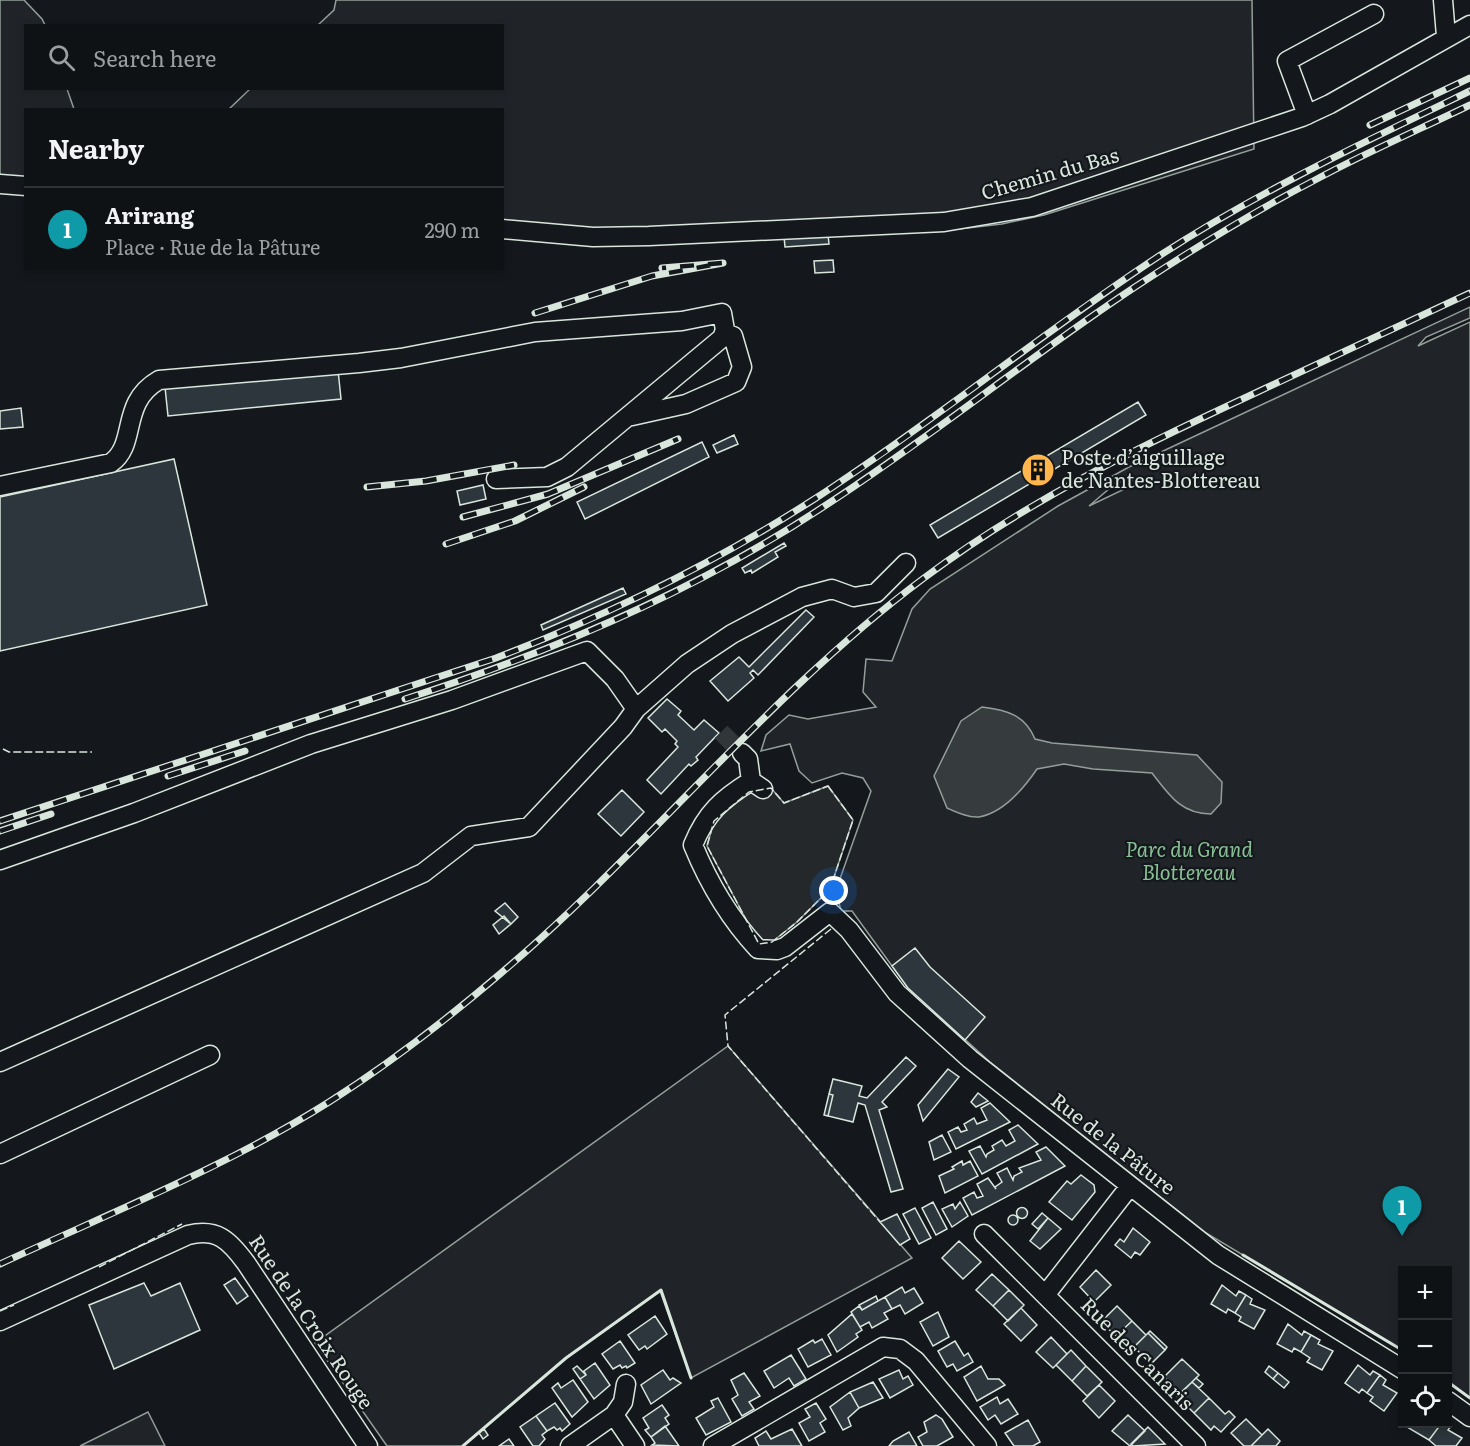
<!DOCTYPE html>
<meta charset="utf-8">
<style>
body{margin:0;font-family:Literata,serif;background:#181b1e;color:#f1f3f6}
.controls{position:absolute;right:18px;bottom:18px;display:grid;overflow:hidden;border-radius:0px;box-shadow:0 3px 9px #0003}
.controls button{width:54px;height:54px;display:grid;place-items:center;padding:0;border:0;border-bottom:2px solid #2f3234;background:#0f1215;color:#f1f3f6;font:30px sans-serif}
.you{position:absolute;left:834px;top:891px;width:21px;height:21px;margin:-15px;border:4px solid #fff;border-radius:50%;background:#1a73e8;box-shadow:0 0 0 9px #1a73e833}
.badge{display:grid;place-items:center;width:39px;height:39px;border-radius:50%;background:#8c9099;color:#fff;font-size:20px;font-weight:700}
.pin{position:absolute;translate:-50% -50px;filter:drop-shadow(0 2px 3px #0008)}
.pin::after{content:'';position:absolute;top:32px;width:21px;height:18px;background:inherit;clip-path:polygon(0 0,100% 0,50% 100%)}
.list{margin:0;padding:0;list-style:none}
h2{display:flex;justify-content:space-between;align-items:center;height:78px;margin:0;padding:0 24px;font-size:26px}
h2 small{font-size:20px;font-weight:400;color:#9b9ea0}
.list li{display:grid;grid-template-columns:39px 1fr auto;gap:18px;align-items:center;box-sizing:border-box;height:84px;padding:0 24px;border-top:2px solid #2f3234}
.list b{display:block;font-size:22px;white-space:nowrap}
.list p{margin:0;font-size:20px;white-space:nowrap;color:#9b9ea0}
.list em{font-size:20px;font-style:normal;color:#9b9ea0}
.icon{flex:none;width:33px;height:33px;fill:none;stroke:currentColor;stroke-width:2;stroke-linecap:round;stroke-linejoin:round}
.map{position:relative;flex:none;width:1470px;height:1446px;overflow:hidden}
.search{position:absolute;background:#0f1215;box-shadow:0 3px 9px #0003;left:24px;top:24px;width:480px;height:66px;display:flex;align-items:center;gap:15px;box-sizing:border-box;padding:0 21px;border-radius:0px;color:#9b9ea0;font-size:22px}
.panel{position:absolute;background:#0f1215;box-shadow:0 3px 9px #0003;left:24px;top:108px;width:480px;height:162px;border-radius:0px}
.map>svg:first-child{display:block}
</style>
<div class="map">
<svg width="1470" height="1446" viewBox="0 0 1470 1446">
<rect width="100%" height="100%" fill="#14181c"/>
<!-- green -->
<path fill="#202428" stroke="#939e99" stroke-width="1.5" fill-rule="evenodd" d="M0,0h24l18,19 3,6 -19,1v62l41,1 7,20 -48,1 -1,85 -25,-2z
M336,0h916l2,149 -210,66 -42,9 -69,8 -430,5 -1,-127h-274l22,-21 252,-1v-62l-184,-1 16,-15z
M1470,307v11l-44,19 -8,9 52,-24v1076l-22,-16v-112h-46v80l-196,-117 -216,-171 -82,-74 -56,-77h-11l-5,-21 35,-99 -8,-13 -21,-5 -30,10 -13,-12 -9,-27 -29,7 5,-16 23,-20 19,4 68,-12 -13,-15 3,-33 26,2 20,-52 18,-20 128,-83 71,-39zM1132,479l3,5 -46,22 27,-23z
M728,1046l184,212 -221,120 -31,-87 -94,67 -103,88h-76l-72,-103z
M148,1412l17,34h-85z"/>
<!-- parking -->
<path fill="#24282b" stroke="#939e99" stroke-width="1.5" d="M828,786l25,34 -23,69 -33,33 -25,20 -13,2 -52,-98 7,-25 35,-29 22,-4 13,15z"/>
<!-- water -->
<path fill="#363b3e" stroke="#939e99" stroke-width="1.5" d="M982,707c25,3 43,8 53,32l17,4 145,12 25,27 -1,21 -10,11c-30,0 -42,-19 -59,-41l-59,-4 -29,-5 -27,5c-13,19 -34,44 -58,48 -11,1 -23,-5 -32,-9l-13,-32 27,-55z"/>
<!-- building -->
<path fill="#2c363c" stroke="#d8e6dc" stroke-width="1.5" d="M828,235l1,9 -44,3 -1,-11z
M833,260l1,12 -19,1 -1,-12z
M338,370l3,29 -173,17 -3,-29z
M1138,402l8,13 -208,123 -8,-13z
M21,408l2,19 -23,2v-18z
M734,435l4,9 -21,9 -4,-8z
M702,442l7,15 -124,62 -8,-17z
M174,459l33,146 -207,46v-154z
M483,485l3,14 -26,6 -3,-14z
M784,543l2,3 -11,6 3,5 -26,16 -1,-3 -6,3 -3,-5z
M623,588l3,6 -83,36 -2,-5z
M806,610l8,7 -56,58 -5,-5 -3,3 4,5 -26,23 -18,-20 29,-24 10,10z
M667,699l14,12 -3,4 16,15 10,-10 15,13 -23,24 2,3 -7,6 -2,-2 -28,30 -14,-14 31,-33 -3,-3 2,-3 -12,-12 -3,3 -14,-14z
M622,790l22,22 -23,24 -23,-22z
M505,903l13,14 -7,7 -16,-13z
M504,916l7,8 -12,10 -6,-9z
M915,948l15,19 55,50 -20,23 -57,-52 -16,-22z
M906,1057l10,9 -34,36 5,5 -8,3 24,79 -12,3 -26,-87 -7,-2 -5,19 -25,-6 5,-21 -4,-1 4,-15 29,7 -3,10 8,2z
M948,1069l11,8 -36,44 -5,-16z
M978,1093l10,8 -12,6 -5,-5z
M829,1094l4,1 -5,21 -4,-1z
M990,1103l20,19 -54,27 -8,-17 10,-5 3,5 6,-2 -3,-6 10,-6 3,6 10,-4 -6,-12z
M1018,1125l20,19 -56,30 -13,-23 11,-5 6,11 1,-3 7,-4 -2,-4 10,-6 4,6 9,-5 -6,-11z
M942,1135l9,17 -17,8 -5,-18z
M1046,1147l19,19 -93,49 -9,-17 11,-6 3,6 6,-2 -6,-12 11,-6 8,11 -1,-2 7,-5 -5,-9 10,-5 6,12 1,-4 8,-4 -3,-4 22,-8 -5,-8z
M962,1161l1,4 7,-4 8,15 -33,17 -6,-17 15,-7 -2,-2z
M1081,1175l13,10 1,7 -23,28 -23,-18 18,-21 4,3z
M933,1202l14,27 -11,6 -14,-27z
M960,1202l8,14 -16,11 -10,-18 11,-5 2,5z
M1016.5 1213a5.5 5.5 0 1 1 11 0a5.5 5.5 0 1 1-11 0Z
M915,1208l16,30 -12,6 -16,-30z
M1042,1213l6,5 -10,11 -6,-5z
M897,1214l13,25 -10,6 -20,-23z
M1008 1220a5 5 0 1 1 10 0a5 5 0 1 1-10 0Z
M1048,1218l13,11 -21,20 -10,-8z
M1133,1228l17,14 -10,13 -5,-3 -4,6 -16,-13 5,-6 4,3z
M959,1241l22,21 -18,17 -21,-21z
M1096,1270l15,15 -17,17 -14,-15z
M992,1274l17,16 -16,16 -17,-16z
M235,1278l13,18 -11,8 -13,-19z
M144,1283l7,13 29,-13 20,47 -86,39 -25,-64z
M1222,1285l14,11 3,-5 7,4 -11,18 -7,-4 -2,4 -15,-9z
M902,1287l3,6 9,-5 9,15 -18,11 -5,-9 -8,4 -7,-12z
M1009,1290l15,15 -16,16 -15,-15z
M1246,1295l6,4 -2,5 15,6 -11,19 -15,-8 2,-4 -6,-4z
M876,1296l2,5 -16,9 -3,-5z
M885,1297l7,12 -8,4 4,6 -16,9 -3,-6 -9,5 -9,-15 8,-6 3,4z
M1117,1306l15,15 -16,15 -15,-14z
M1021,1308l16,17 -16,16 -17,-17z
M938,1312l11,25 -16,9 -13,-24z
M852,1314l10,16 -6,4 2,3 -21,15 -9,-17z
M655,1316l12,18 -20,15 -2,-3 -6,4 -11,-15z
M1132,1321l14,14 -15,15 -15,-14z
M1288,1324l14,11 2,-4 7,4 -10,17 -7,-4 -2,4 -15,-8z
M1150,1331l17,16 -2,3 -17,-17z
M1148,1333l17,17 -14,14 -17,-17z
M1311,1335l9,5 -2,4 15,7 -11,19 -15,-8 3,-4 -9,-6z
M1051,1337l16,17 -14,14 -17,-16z
M822,1339l9,16 -23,12 -10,-18 15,-9 2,3z
M620,1341l15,22 -8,5 -1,-2 -4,2 -2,-3 -7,4 -11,-15z
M955,1341l9,15 4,-3 5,9 -16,9 -4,-7 -6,3 -9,-16z
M1071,1350l15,16 -14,15 -16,-16z
M791,1355l15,24 -12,7 -5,-8 -15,10 -10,-17z
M1182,1359l17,16 -18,18 -17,-16z
M595,1363l15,22 -16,14 -14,-20 6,-4 -2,-4z
M1358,1365l12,10 3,-4 7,4 -13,18 -5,-4 -3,4 -14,-10z
M577,1366l9,9 -6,4 -7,-10z
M981,1366l7,13h11l6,6 -28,16 -13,-24z
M1086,1366l16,16 -15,14 -15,-15z
M1269,1366l9,7 -5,6 -8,-7z
M663,1370l7,10 3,-2 8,5 -30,21 -10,-19z
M899,1370l4,9 5,-3 5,9 -23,13 -11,-19z
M744,1373l16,23 -11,6 5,7 -12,7 -10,-17 6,-4 -7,-15z
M1278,1373l11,9 -5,6 -11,-9z
M1380,1375l6,5 -3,5 14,8 -13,18 -14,-10 3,-4 -6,-4z
M1196,1378l7,6 -4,4 -7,-6z
M573,1380l15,22 -16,15 -20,-29 6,-5 3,5z
M873,1382l10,16 -24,10 -9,-16z
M1192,1382l17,16 -15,15 -17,-17z
M1099,1385l16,16 -16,17 -16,-17z
M850,1392l9,16 -11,10 3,8 -8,4 -13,-23z
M997,1397l3,7 8,-5 10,15 -17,10 -6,-9 -7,5 -8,-13z
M718,1398l13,24 -25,13 -10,-17 18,-11 -3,-6z
M1209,1398l16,16 4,-3 6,6 -14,15 -7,-6 -3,4 -17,-17z
M555,1403l15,21 -8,7 -2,-3 -3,2 -3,-3 -7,4 -11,-15z
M816,1403l10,16 -6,4 5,9 -16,9 -10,-18 11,-6 -5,-8z
M662,1405l7,10 -4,3 4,6 -18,13 -6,-7 4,-2 -6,-10z
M936,1415l6,4 11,18 -16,9h-14l-5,-9 9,-5 -3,-10z
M1128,1415l17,16 -15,15 -18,-15z
M536,1416l11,15 -5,4 3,4 -6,7h-6l-13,-19z
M1246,1419l16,16 -11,11h-7l-13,-13z
M1028,1420l12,22 -7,4h-19l-9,-13z
M1409,1424h32l-12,16 -22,-13z
M1441,1424l10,2 -3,4 14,8 -6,8h-20l-7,-6z
M665,1426l14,20 -27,-1 3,-2 -4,-6z
M1148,1427l17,17 -32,2 -2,-2z
M484,1429l4,6 -5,4 -4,-6z
M792,1429l10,17h-43l-4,-8 11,-7 5,8z
M1268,1429l12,12 -4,5h-25z
M909,1432l8,14h-28l4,-5z
M509,1439l5,7h-15z"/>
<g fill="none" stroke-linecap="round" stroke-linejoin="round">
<!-- minor-tunnel -->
<path stroke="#313739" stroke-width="18" stroke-dasharray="18 9" stroke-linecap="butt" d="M721,732l21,21"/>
<!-- minor casing -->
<g stroke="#d8e6dc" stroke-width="21">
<path id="minor" d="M1443,0l3,36
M1307,115l-20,-54 87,-47
M0,184l26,2
M502,229l91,8 56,-1 295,-14 88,-15 270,-90 28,-13 140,-79
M632,416l54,-12 50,-22 6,-15 -9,-31 -8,-3
M0,486l111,-23c27,-19 8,-60 48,-83l200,-17 42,-5 134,-26 147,-11 40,-8 3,17 -3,8 -155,129 -20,10 -51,2
M636,709l51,-45 45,-30 70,-37 30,-8 22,8 22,-4 30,-30
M742,753l6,6 3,22
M763,789l-12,-8c-29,18 -45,32 -58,64 16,39 36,73 65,104l19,1 8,-3 45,-35 19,18 48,63 73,66 248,196 184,114
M0,860l134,-47 177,-69 141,-44 135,-49 28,28 21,30 -13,18 -94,100 -58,9 -48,37 -423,189
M0,1154l210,-99
M984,1234l212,212
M1046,1294l84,-108
M0,1321l188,-86c29,-7 41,5 58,28l122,183
M626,1384l-3,18 -9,13 21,31
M1448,1401l22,16
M570,1446l44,-31
M713,1446l170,-99 17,2 16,12 71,85"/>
</g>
<!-- minor -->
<use href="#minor" stroke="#14181c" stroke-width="18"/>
<!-- rail casing -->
<g stroke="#d8e6dc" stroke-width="7">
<path id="rail" d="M1370,125l100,-47
M535,313l117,-37 71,-13 -61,5
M367,487l59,-6 88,-16
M463,517l85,-23 130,-55
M446,544l69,-23 69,-34
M405,699c147,-47 289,-107 418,-192 107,-69 206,-150 312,-220 58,-38 118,-75 180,-107 50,-27 103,-50 155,-75
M168,776l77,-25
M0,821l496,-163c112,-43 219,-95 320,-160 117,-76 226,-165 343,-242 99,-64 205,-114 311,-165
M0,831l51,-17
M0,1264c110,-51 226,-97 329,-162 60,-38 117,-82 171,-128 148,-125 268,-280 424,-396 101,-76 213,-130 327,-183 73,-34 146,-68 219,-102"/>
</g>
<!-- rail -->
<use href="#rail" stroke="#14181c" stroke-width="4.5" stroke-dasharray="14" stroke-linecap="butt"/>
<!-- fence -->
<path stroke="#d8e6dc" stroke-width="1.5" stroke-dasharray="8 3" stroke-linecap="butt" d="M3,749l6,3h83
M828,786l25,34 -23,69 -33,33 -25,20 -13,2 -52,-98 7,-25 35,-29 22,-4 13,15z
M831,929l-106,86 3,31 152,176
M99,1267l83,-43
M0,1311l14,-6"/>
<!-- wall -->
<path stroke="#d8e6dc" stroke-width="3" d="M1243,1255l159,95
M1448,1382l22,16
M463,1446l103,-88 95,-68 30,88"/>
</g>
<!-- icons -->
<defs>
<g id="building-disc" transform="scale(1.725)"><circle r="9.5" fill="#ffb74d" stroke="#14181c"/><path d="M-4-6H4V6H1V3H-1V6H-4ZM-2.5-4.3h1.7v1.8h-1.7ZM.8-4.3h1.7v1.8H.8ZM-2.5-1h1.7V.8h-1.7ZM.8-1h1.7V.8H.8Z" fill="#111"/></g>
</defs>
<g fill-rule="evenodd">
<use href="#building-disc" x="1038" y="470"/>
</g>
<g text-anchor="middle" stroke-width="4.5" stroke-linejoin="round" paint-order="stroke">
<!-- street labels -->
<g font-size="20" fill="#d8e6dc" stroke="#14181c">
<text transform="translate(1050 174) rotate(-16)" y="7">Chemin du Bas</text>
<text transform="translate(1113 1144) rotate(38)" y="7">Rue de la Pâture</text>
<text transform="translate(311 1322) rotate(56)" y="7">Rue de la Croix Rouge</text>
<text transform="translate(1137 1354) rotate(45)" y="7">Rue des Canaris</text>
</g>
<!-- poi labels -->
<g font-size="20" fill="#d8e6dc" stroke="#14181c" text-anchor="start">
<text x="1061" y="465">Poste d’aiguillage<tspan x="1061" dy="23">de Nantes-Blottereau</tspan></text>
</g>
<!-- park labels -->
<g font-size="20" font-style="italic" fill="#8ac095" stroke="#14181c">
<text x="1189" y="857">Parc du Grand<tspan x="1189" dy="23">Blottereau</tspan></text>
</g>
</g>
</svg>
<div class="controls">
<button>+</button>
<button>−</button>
<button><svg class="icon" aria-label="locate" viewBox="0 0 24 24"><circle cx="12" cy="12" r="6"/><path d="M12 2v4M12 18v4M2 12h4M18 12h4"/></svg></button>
</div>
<div class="you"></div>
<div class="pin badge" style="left:1402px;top:1236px;background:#0f9aa8">1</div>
<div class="search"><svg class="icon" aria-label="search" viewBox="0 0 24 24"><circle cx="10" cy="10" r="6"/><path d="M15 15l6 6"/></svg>Search here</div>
<section class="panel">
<h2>Nearby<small></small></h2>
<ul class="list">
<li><span class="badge" style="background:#0f9aa8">1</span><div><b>Arirang</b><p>Place · Rue de la Pâture</p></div><em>290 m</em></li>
</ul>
</section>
</div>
